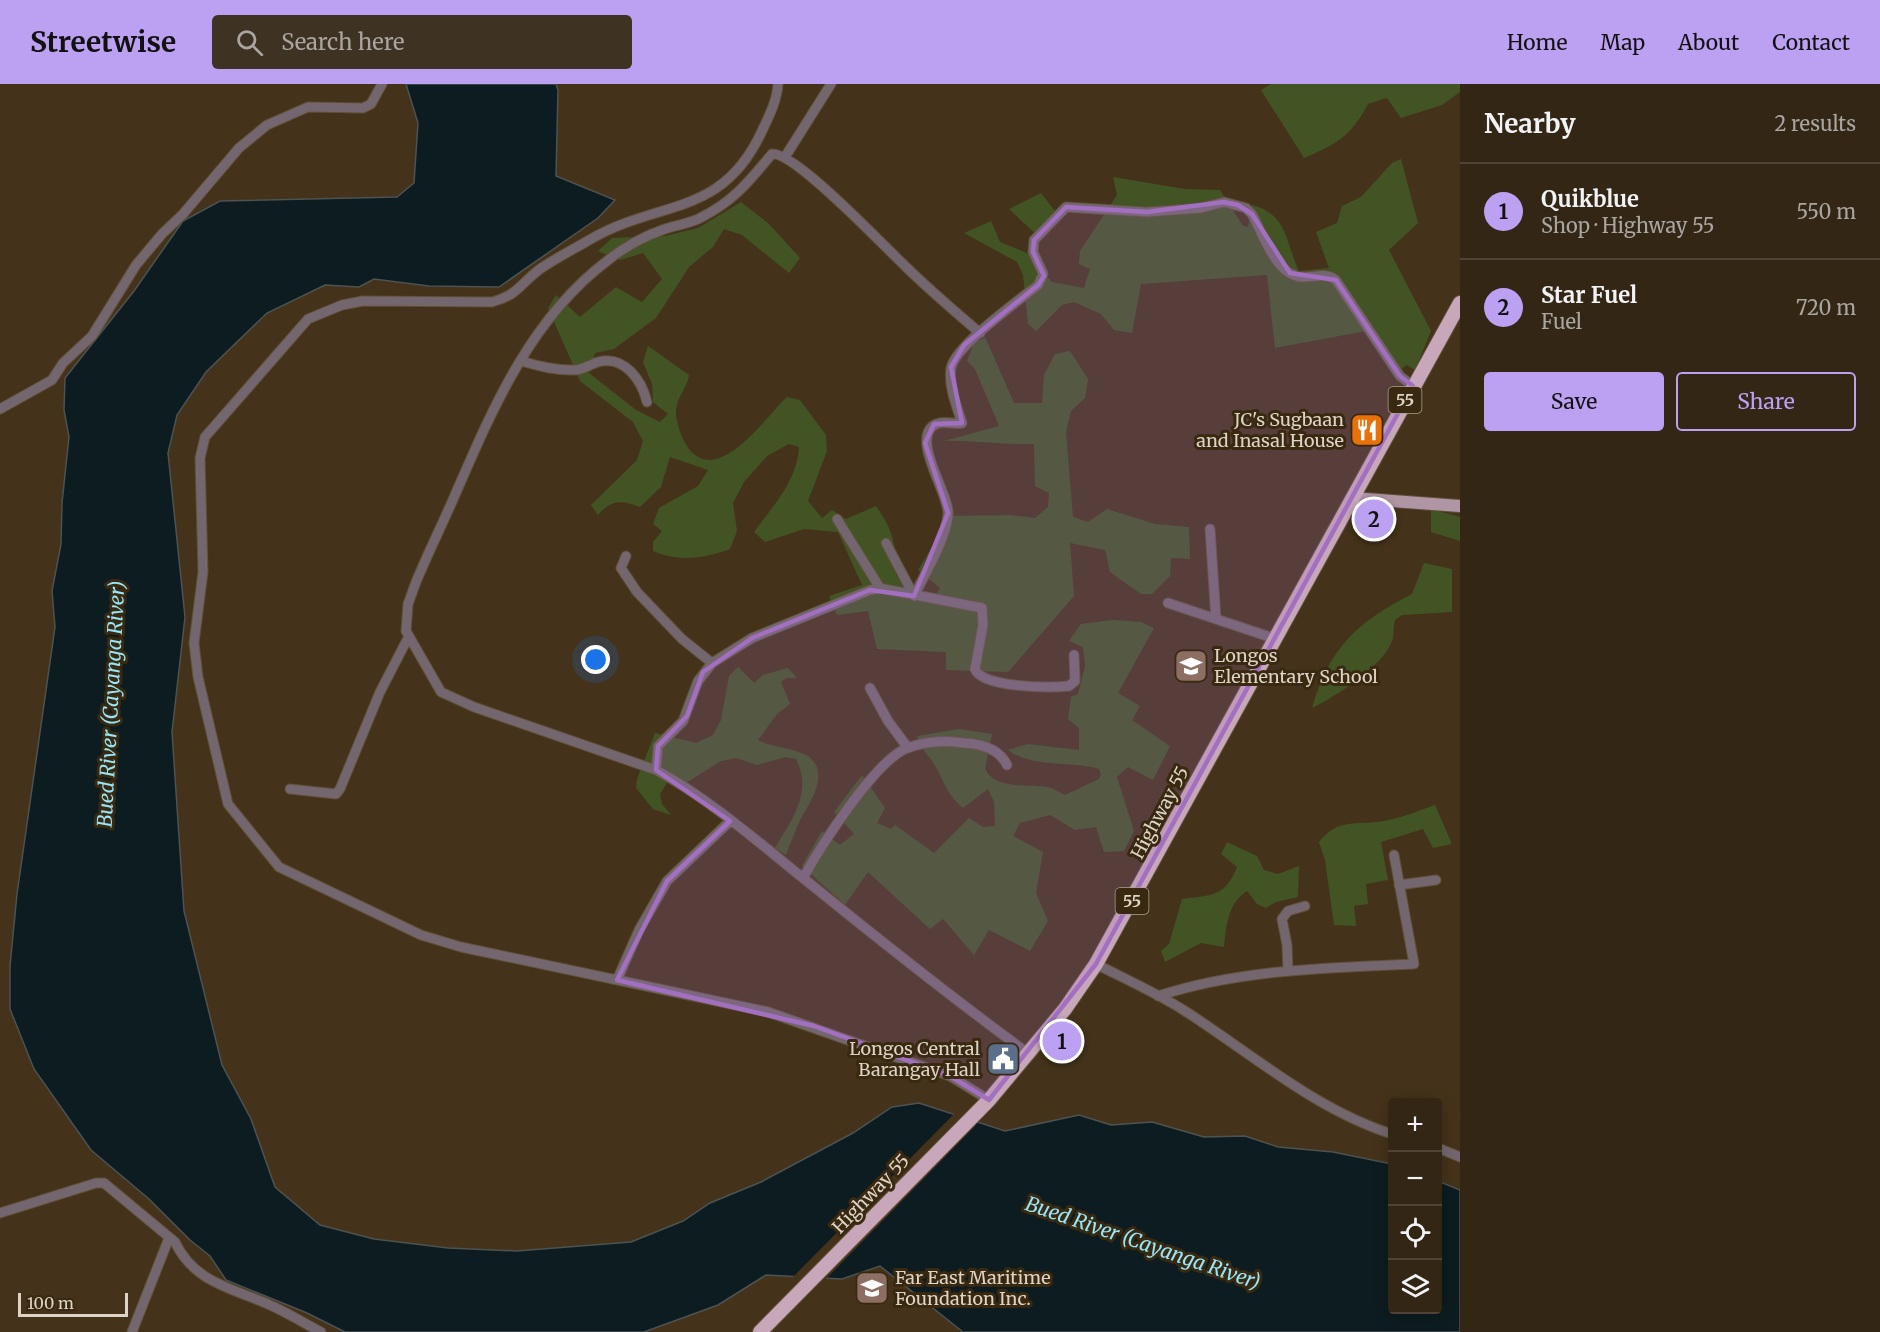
<!DOCTYPE html>
<meta charset="utf-8">
<style>
body{margin:0;font-family:Merriweather,serif;background:#3e3222;color:#f1f3f6}
.controls{position:absolute;right:18px;bottom:18px;display:grid;overflow:hidden;border-radius:6px;box-shadow:0 3px 15px #0003}
.controls button{width:54px;height:54px;display:grid;place-items:center;padding:0;border:0;border-bottom:2px solid #4e4334;background:#332614;color:#f1f3f6;font:30px sans-serif}
.scale{position:absolute;left:18px;bottom:15px;width:110px;box-sizing:border-box;padding-left:6px;border:3px solid #ded4c5;border-top:0;font-size:16px;line-height:21px;white-space:nowrap;color:#ded4c5;-webkit-text-stroke:4px #392910;paint-order:stroke}
.you{position:absolute;left:596px;top:576px;width:21px;height:21px;margin:-15px;border:4px solid #fff;border-radius:50%;background:#1a73e8;box-shadow:0 0 0 9px #1a73e833}
.badge{display:grid;place-items:center;width:39px;height:39px;border-radius:50%;background:#bca0f2;color:#111;font-size:20px;font-weight:700}
.pin{position:absolute;translate:-50% -50%;border:3px solid #fff;box-shadow:0 2px 6px #0006}
.list{margin:0;padding:0;list-style:none}
h2{display:flex;justify-content:space-between;align-items:center;height:78px;margin:0;padding:0 24px;font-size:26px}
h2 small{font-size:20px;font-weight:400;color:#a9a5a0}
.list li{display:grid;grid-template-columns:39px 1fr auto;gap:18px;align-items:center;box-sizing:border-box;height:96px;padding:0 24px;border-top:2px solid #4e4334}
.list b{display:block;font-size:22px;white-space:nowrap}
.list p{margin:0;font-size:20px;white-space:nowrap;color:#a9a5a0}
.list em{font-size:20px;font-style:normal;color:#a9a5a0}
.actions{display:flex;gap:12px;padding:18px 24px}
.actions a{flex:1;padding:14px 0;border:2px solid #bca0f2;border-radius:6px;text-align:center;font-size:21px;color:#bca0f2}
.actions .main{background:#bca0f2;color:#111}
.icon{flex:none;width:33px;height:33px;fill:none;stroke:currentColor;stroke-width:2;stroke-linecap:round;stroke-linejoin:round}
.map{position:relative;flex:none;width:1460px;height:1248px;overflow:hidden}
header{display:flex;align-items:center;gap:36px;box-sizing:border-box;height:84px;padding:0 30px;background:#bca0f2;color:#111}
header strong{font-size:28px}
nav{display:flex;gap:33px;margin-inline-start:auto;font-size:21px}
.search{width:420px;height:54px;background:#3e3222;display:flex;align-items:center;gap:15px;box-sizing:border-box;padding:0 21px;border-radius:6px;color:#a9a5a0;font-size:22px}
main{display:flex}
aside{flex:1;background:#332614}
.map>svg:first-child{display:block}
</style>
<header>
<strong>Streetwise</strong>
<div class="search"><svg class="icon" aria-label="search" viewBox="0 0 24 24"><circle cx="10" cy="10" r="6"/><path d="M15 15l6 6"/></svg>Search here</div>
<nav><a>Home</a><a>Map</a><a>About</a><a>Contact</a></nav>
</header>
<main>
<div class="map">
<svg width="1460" height="1248" viewBox="0 0 1460 1248">
<rect width="100%" height="100%" fill="#44331a"/>
<!-- green -->
<path fill="#425424" d="M1271,0h189v8l-18,13 -41,13 -14,-20 -19,6c-17,32 -31,40 -64,54l-43,-68z
M1401,75l17,64 -29,27 42,81 -16,39 -8,-5 -13,9 -28,-43 -91,17 -8,-73 -126,9 -9,49 -18,-3 -13,-16 -27,-12 -12,3 -26,26 -8,-7 -5,-49 -6,-13 -53,-29 27,-12 9,21 27,11 25,29 32,6 6,-19 -11,-5 1,-13 37,-56 -4,-18 72,12 35,1 23,36 5,1 4,-22c36,9 33,37 47,66l30,-3 -13,-36 21,-9 5,-17 19,-9 31,-34z
M1041,109l14,18 -15,27 -31,-29z
M741,118l28,22 31,34 -11,15 -47,-38 -18,-6 -11,18 -24,20 -33,51 -42,31 -19,4 -6,20 47,37 24,12 8,-8 -15,-12 -1,-18 -9,-22 5,-16 41,29c-2,13 -12,22 -13,35 -1,11 6,30 13,39 30,38 78,-34 98,-52l13,3 26,35 1,16 -19,50 14,17 10,-8 14,9 30,-13c18,26 20,38 20,69l22,19 17,3 5,-9 -22,-18 21,-35 3,-19 68,-1 25,3 13,-11 1,-14 -14,-7 -1,-42c-31,1 -60,-4 -90,-3l55,-15 -24,-57 -8,-8 7,-18 11,-6 29,66h28l2,-28 11,-21 15,-3 18,28 -3,19 -14,13 -5,21 7,85 15,5 19,-13 48,15 34,3 1,32 -19,-1 -1,18 -18,18h-11l-31,-22 -5,-22 -35,-7 4,53 -66,76 -62,-2v-18l-69,-3 -9,-38 -31,4 -8,-19 33,-11 -24,-53 -34,-3 -39,13 -11,-10c19,-26 43,-51 45,-85l-10,-3 -22,12 -23,26 -11,21 4,28 -7,18c-27,10 -51,13 -77,2v-9l9,-11 -9,-7 6,-16 39,-22 10,-16 -38,-13 -9,30 -21,20c-19,-7 -28,-8 -42,8l-7,-10 46,-45 6,-19 -10,-19 -53,-41 -32,-73 8,-13 24,22 36,-30 26,15 20,-23 -19,-26 -23,7 -22,-9 14,-13 53,-2 33,-8z
M1431,425l29,8v24l-29,-9z
M1424,479l28,6v43l-50,3 -7,5c-2,6 -1,12 -2,18 -7,27 -57,58 -81,70 17,-60 45,-86 100,-114z
M1113,536l28,2 13,6 -36,65 22,13 -8,14 38,26 -17,34 -25,-13 -11,10 17,54 -10,20 -20,1 -8,-25 -21,3 -25,-15 -30,8 -7,13 30,16 -7,41 12,28 -18,30 -41,-21 -15,25 -31,-36 -13,10 -62,-57 -23,33 -43,-39 20,-35 18,14 14,-11 -20,-22 28,-37 23,33 -8,15 14,6 4,-4 39,28 35,-35 14,9 12,-1 -1,-24 -6,-13 -25,19c-16,-13 -19,-27 -29,-44 -8,-14 -11,-10 -17,-28l42,-7 33,5 -7,35c11,21 42,15 62,18 6,1 12,5 18,8l34,-16 2,-5 -2,-5c-29,-9 -65,0 -91,-19l20,-6 51,6v-22l-11,-9 3,-22 7,-3 7,-28 -2,-19 -14,-6 12,-17z
M738,583l16,16 9,-8 25,-7 9,10h-11l-5,4 9,22 -13,10 -19,26c15,8 33,7 48,15 25,15 6,45 -4,61 -6,12 -11,26 -16,39l-11,-7c17,-28 38,-57 21,-89l-10,-2 -29,8 -21,-7 -15,3 -43,27 -9,-8 -9,14 2,10 9,11 -18,-6 -17,-21 1,-9 18,-46 41,10 17,-8 8,-15 8,-44z
M1435,721l17,39 -19,4 -10,-19 -42,13 7,38 -22,4 2,20 -14,2 2,20 -22,-1 -9,-65 -6,-18c19,-25 38,-16 65,-21 17,-3 34,-10 51,-16z
M1227,758l30,14 7,14 14,4 21,-8 -1,31 -22,5 -10,6 -9,-4 -10,-13c-19,12 -21,35 -23,56l-23,-4 -36,19 -4,-11 8,-7 13,-45c30,-4 43,-2 55,-32l-16,-13z"/>
<!-- water -->
<path fill="#0d1c20" stroke="#4c5352" stroke-width="1.5" d="M406,0h150l2,6 -2,86 59,24 -17,18 -99,69 -70,-1 -55,-7 -15,8 -34,-2 -58,28 -61,59 -29,43 -9,38 17,164 -13,115 12,179 38,154 29,54 24,68 45,38 54,14 74,9 69,3 114,-9 52,-21 27,-18 51,-21 92,-49 39,-26 27,-4 86,28 74,-16 32,10 41,-3 52,15 41,-1 33,11 55,5 59,12v146h46v-129l22,9v142h-497l-83,-66 -38,13 -76,-4 -48,30 -74,27h-299l-38,-19 -81,-33 -16,-24 -20,-16 -41,-41 -58,-49 -57,-81 -24,-60v-43l7,-72 38,-267 -3,-36 9,-47 1,-41 7,-66 -5,-27 1,-32 69,-87 49,-70 37,-20 177,-4 17,-14 4,-60z"/>
<!-- pier -->
<path fill="#44331a" d="M956,1028l11,4 9,9 -152,156 -33,-2z"/>
<g fill="none" stroke-linecap="round" stroke-linejoin="round">
<!-- minor casing -->
<g stroke="#605039" stroke-width="11">
<path id="minor" d="M778,0c-1,17 -9,32 -16,47 -40,87 -102,68 -171,108 -17,10 -35,19 -51,30 -20,15 -22,26 -48,33l-129,-1 -21,4 -34,14 -103,118 -5,21 3,114 -9,71 4,34 30,127 51,63 142,68 40,12 307,65 182,64 39,24
M785,73l46,-73
M980,249c-27,-23 -54,-46 -79,-71 -20,-19 -107,-111 -129,-108 -23,27 -37,46 -70,63 -12,7 -27,8 -40,13 -19,7 -39,18 -55,31 -77,58 -115,149 -152,234 -13,30 -27,58 -39,87l-8,22 -2,27 35,61 33,15 182,63c53,29 100,70 147,108 74,60 149,120 226,176
M521,277c18,5 36,10 55,9 8,-1 15,-6 22,-8 27,-7 44,19 49,40
M0,325l52,-29 11,-17 29,-27 44,-71 26,-31 21,-20 56,-66 28,-23 41,-18 55,1 8,-4 11,-20
M837,435l43,69
M1210,445l6,90
M886,459l28,53
M626,472l-5,12 16,24 45,47 30,24
M914,512c10,-21 33,-58 34,-82 1,-21 -39,-77 -12,-90 9,-4 19,1 26,-1 -5,-16 -14,-37 -11,-55 4,-22 68,-68 87,-83l5,-11 -10,-22 1,-12 32,-33 81,5 54,-4 23,-6 22,6 6,6c11,19 24,64 52,63 11,0 22,-5 32,3l64,96 13,10
M1168,519l108,36
M870,604l18,33 20,27
M656,686l2,-24 25,-25 15,-40 14,-18 40,-25 118,-48 10,-2 102,20 1,17 -8,44c7,19 76,19 94,17l6,-5 -1,-26
M290,705l46,5 4,-5 40,-97 29,-56
M803,794c18,-32 70,-114 102,-129 19,-8 39,-9 59,-6 17,1 35,5 43,22
M1399,801l37,-5
M1096,880c29,15 61,29 89,47 67,43 131,99 207,123
M1288,887l-1,-26 -5,-26 6,-8 17,-5
M617,896l22,-50 28,-49 63,-60
M1158,912c83,-27 169,-28 256,-32l-20,-109
M1438,1064l22,9
M0,1129l96,-30h8l71,59c18,38 52,45 88,60 20,8 39,20 58,30
M132,1248l37,-94"/>
</g>
<!-- major casing -->
<g stroke="#605039" stroke-width="14">
<path id="major" d="M1352,414l108,8"/>
</g>
<!-- highway casing -->
<g stroke="#605039" stroke-width="16">
<path id="highway" d="M760,1248l229,-232 76,-91 31,-45 364,-661"/>
</g>
<!-- minor -->
<use href="#minor" stroke="#74666e" stroke-width="9"/>
<!-- major -->
<use href="#major" stroke="#b095a5" stroke-width="12"/>
<!-- highway -->
<use href="#highway" stroke="#c8a7bb" stroke-width="14"/>
</g>
<!-- marked area -->
<path fill="#a36fc1" fill-opacity="0.2" stroke="#a36fc1" stroke-width="4.5" stroke-linejoin="round" d="M1224,118l14,3 14,9 38,59 46,7 64,96 13,10 -317,578 -107,136 -39,-24 -136,-50 -197,-46 50,-99 63,-60 -74,-51 2,-24 29,-30 16,-44 49,-34 118,-48 44,6 34,-83 -23,-70 9,-19 28,-1 -11,-56 13,-22 74,-60 6,-9 -11,-24 1,-12 32,-33 81,5z"/>
<!-- icons -->
<defs>
<g id="restaurant-square" transform="scale(1.725)"><rect x="-9" y="-9" width="18" height="18" rx="4" fill="#e8710a" stroke="#392910"/><path d="M-5-6h1v4h1v-4h1v4h1v-4h1v5L-1.5 .5V6h-2V.5L-5-1ZM5-6V6H3V1.5H1.5Q1.5-4 5-6Z" fill="#fff"/></g>
<g id="school-square" transform="scale(1.725)"><rect x="-9" y="-9" width="18" height="18" rx="4" fill="#8d6e63" stroke="#392910"/><path d="M0-5L7-2L0 1L-7-2ZM-4 1L0 2.5L4 1V4Q0 6-4 4Z" fill="#fff"/></g>
<g id="civic-square" transform="scale(1.725)"><rect x="-9" y="-9" width="18" height="18" rx="4" fill="#5c6f8a" stroke="#392910"/><path d="M-.6-6.5H3V-4.5H.6V-3L4-1V1h2V6H-6V1h2V-1L-.6-3ZM-1.2 2.5V6h2.4V2.5Z" fill="#fff"/></g>
</defs>
<g fill-rule="evenodd">
<use href="#restaurant-square" x="1367" y="346"/>
<use href="#school-square" x="1191" y="582"/>
<use href="#civic-square" x="1003" y="975"/>
<use href="#school-square" x="872" y="1204"/>
</g>
<g text-anchor="middle" stroke-width="6" stroke-linejoin="round" paint-order="stroke">
<!-- shield labels -->
<g fill="#392910" stroke="#aca18f" stroke-width="1.5">
<rect x="1388.5" y="303" width="33" height="26" rx="4.5"/>
<rect x="1115.5" y="804" width="33" height="26" rx="4.5"/>
</g>
<g font-size="16" font-weight="bold" fill="#ded4c5">
<text x="1405" y="322">55</text>
<text x="1132" y="823">55</text>
</g>
<!-- poi labels -->
<g font-size="18" fill="#ded4c5" stroke="#392910" text-anchor="end">
<text x="1344" y="342">JC's Sugbaan<tspan x="1344" dy="21">and Inasal House</tspan></text>
<text x="1214" y="578" text-anchor="start">Longos<tspan x="1214" dy="21">Elementary School</tspan></text>
<text x="980" y="971">Longos Central<tspan x="980" dy="21">Barangay Hall</tspan></text>
<text x="895" y="1200" text-anchor="start">Far East Maritime<tspan x="895" dy="21">Foundation Inc.</tspan></text>
</g>
<!-- street labels -->
<g font-size="18" fill="#ded4c5" stroke="#392910">
<text transform="translate(1160 729) rotate(-62)" y="6">Highway 55</text>
<text transform="translate(871 1110) rotate(-46)" y="6">Highway 55</text>
</g>
<!-- water labels -->
<g font-size="20" font-style="italic" fill="#96e7fc" stroke="#392910">
<text transform="translate(111 620) rotate(-87)" y="7">Bued River (Cayanga River)</text>
<text transform="translate(1143 1159) rotate(19)" y="7">Bued River (Cayanga River)</text>
</g>
</g>
</svg>
<div class="controls">
<button>+</button>
<button>−</button>
<button><svg class="icon" aria-label="locate" viewBox="0 0 24 24"><circle cx="12" cy="12" r="6"/><path d="M12 2v4M12 18v4M2 12h4M18 12h4"/></svg></button>
<button><svg class="icon" aria-label="layers" viewBox="0 0 24 24"><path d="M12 4l9 5-9 5-9-5zM3 14l9 5 9-5"/></svg></button>
</div>
<div class="scale">100 m</div>
<div class="you"></div>
<div class="pin badge" style="left:1062px;top:957px">1</div>
<div class="pin badge" style="left:1374px;top:435px">2</div>
</div>
<aside>
<h2>Nearby<small>2 results</small></h2>
<ul class="list">
<li><span class="badge">1</span><div><b>Quikblue</b><p>Shop · Highway 55</p></div><em>550 m</em></li>
<li><span class="badge">2</span><div><b>Star Fuel</b><p>Fuel</p></div><em>720 m</em></li>
</ul>
<div class="actions"><a class="main">Save</a><a>Share</a></div>
</aside>
</main>
